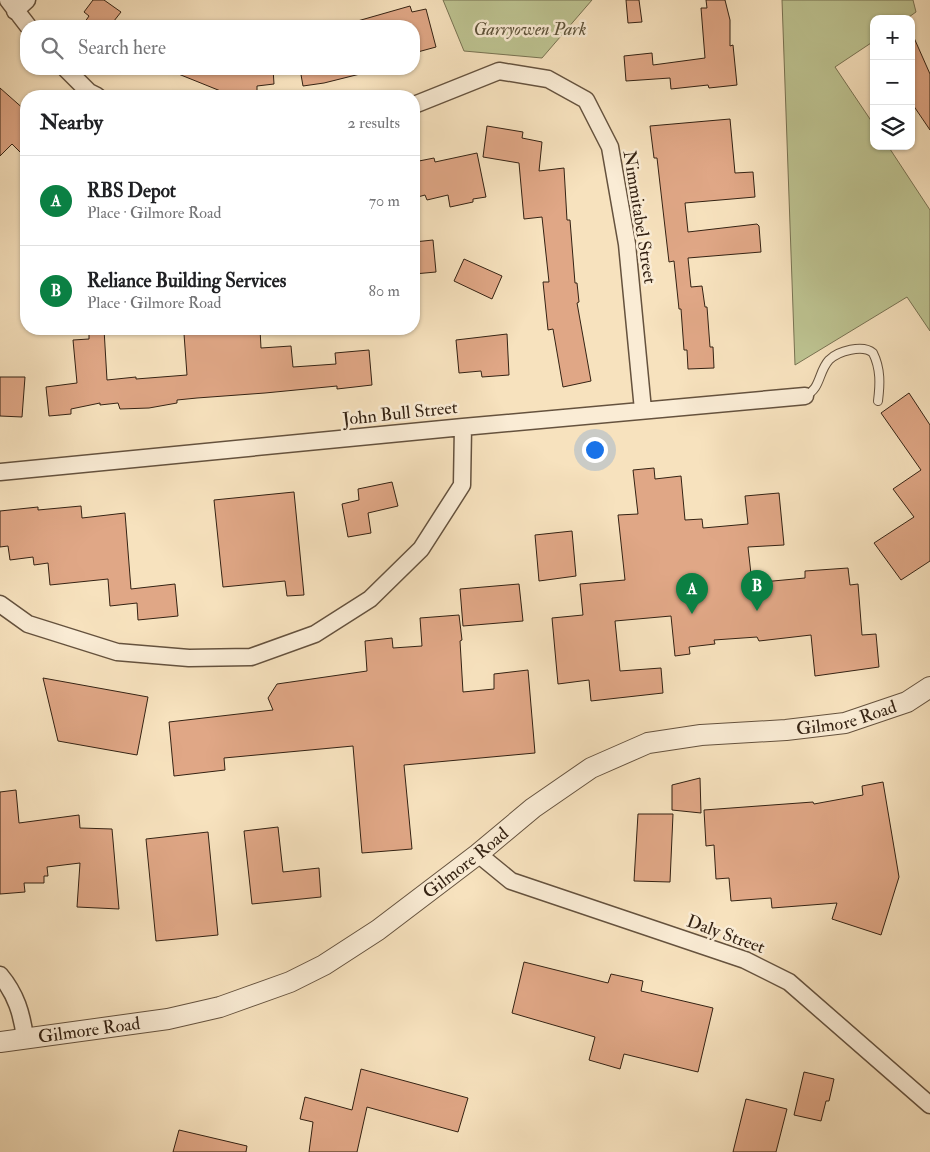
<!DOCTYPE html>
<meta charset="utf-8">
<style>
body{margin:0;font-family:"IM FELL Double Pica",serif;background:#f2f2f2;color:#202124}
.controls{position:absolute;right:15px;top:15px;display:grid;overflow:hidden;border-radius:10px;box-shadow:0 1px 4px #0004}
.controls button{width:45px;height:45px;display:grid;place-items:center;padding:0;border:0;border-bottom:1px solid #e0e0e0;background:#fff;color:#202124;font:25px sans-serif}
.you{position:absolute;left:594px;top:449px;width:18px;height:18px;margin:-12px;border:4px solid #fff;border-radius:50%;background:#1a73e8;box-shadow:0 0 0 8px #1a73e833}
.badge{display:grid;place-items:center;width:32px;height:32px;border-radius:50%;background:#0b8043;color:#fff;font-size:16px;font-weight:700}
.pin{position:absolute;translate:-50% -41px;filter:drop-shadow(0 1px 2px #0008)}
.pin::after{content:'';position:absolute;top:26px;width:18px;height:15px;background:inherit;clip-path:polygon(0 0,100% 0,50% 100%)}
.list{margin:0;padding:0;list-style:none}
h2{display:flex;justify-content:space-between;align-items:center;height:65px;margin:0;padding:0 20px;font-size:21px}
h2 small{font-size:16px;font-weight:400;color:#757577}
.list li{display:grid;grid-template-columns:32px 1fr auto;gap:15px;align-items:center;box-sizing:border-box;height:90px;padding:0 20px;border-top:1px solid #e0e0e0}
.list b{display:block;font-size:19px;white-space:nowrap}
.list p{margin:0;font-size:16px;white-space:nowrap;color:#757577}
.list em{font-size:16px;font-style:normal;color:#757577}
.icon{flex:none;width:28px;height:28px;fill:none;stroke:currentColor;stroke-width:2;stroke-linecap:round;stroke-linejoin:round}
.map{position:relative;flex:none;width:930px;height:1152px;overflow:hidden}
.search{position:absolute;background:#fff;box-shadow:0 1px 4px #0004;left:20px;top:20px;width:400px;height:55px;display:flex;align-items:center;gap:12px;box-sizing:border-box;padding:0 18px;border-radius:20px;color:#757577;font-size:19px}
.panel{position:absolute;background:#fff;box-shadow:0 1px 4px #0004;left:20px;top:90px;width:400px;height:245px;border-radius:20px}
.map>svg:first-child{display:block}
</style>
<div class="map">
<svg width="930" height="1152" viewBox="0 0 930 1152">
<rect width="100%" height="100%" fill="#f7e2be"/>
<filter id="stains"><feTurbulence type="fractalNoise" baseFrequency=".004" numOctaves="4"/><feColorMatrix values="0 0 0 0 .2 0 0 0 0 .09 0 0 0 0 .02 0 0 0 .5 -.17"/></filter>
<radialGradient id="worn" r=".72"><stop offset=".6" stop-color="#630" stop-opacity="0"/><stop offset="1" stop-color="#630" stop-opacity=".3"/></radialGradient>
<!-- green -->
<path fill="#bdc391" stroke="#787252" d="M443,0h149l-50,58 -78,-7z
M782,0h131l3,12 -10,7h-32v22l-39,26 39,58v21h14l42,64v121l-23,-34 -112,68z"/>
<!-- building -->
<path fill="#e0a786" stroke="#342213" d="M93,0h11l17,12 -11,14h-28l7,-10 -5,-4z
M626,0h13l3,22 -14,1z
M706,0h19l5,20v26l3,-1 4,40 -28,3 -1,-3 -37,4 -1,-11 -44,3 -2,-25 28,-3 1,12 52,-7 -4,-50h6z
M410,6l2,6 14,-3 10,38 -22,6v-27h-60v-4z
M911,31l19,43v56l-19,-28z
M166,69h107l1,15 -17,2v8l-24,2z
M300,69h59l1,5 -36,9 -21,3z
M0,88l26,23v47l-14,-14 -12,12z
M730,119l5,54 18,-1 2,25 -70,6 3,29 69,-8 2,2 2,26 -73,6 3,29 11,-1 3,21h2l3,40h3l1,21 -26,1 -1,-19h-3l-3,-41h-2l-5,-48 -5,1 -12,-104h-3l-4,-32z
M487,126l36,6 -1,6 20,4 -3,29 25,-3 3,52h3l5,63h2l2,19 -2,1 14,78 -28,6 -10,-58 -5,1 -5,-48h6l-7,-65 -18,2 -5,-56 -36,-6z
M477,153l9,44 -13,2v3l-23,5 -2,-12 -21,5 -2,-5 -11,3v-36l20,-4 1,4z
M433,240l3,32 -22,2v-32z
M464,259l38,17 -10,23 -38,-18z
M89,329h15l3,51 29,-3v2l51,-4 -3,-41 15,-2v-3h61l1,19 30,-2 2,21 43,-3 -1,-11 34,-3 3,35 -35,4v-3l-72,7 -68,5 -20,2v3l-28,5 -29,1 -2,-6 -18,2v-2l-29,6v5l-22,2 -3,-29 31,-4 -4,-43 16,-1z
M507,334l2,41 -27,2 -1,-6 -22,2 -3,-33z
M0,377h25l-3,40 -22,-1z
M909,393l21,32v136l-29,19 -27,-37 40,-26 -21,-28 28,-19 -40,-57z
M654,468l1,11 26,-3 4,44 17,-1 1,9 45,-4 -3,-28 34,-3 5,52 -36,2 4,36 53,-5v-7l43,-3 2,17 8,-1 4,51 14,-1 3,33 -64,9 -4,-41 -52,6 -2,-4 -43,3 1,4 -26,3 1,7 -15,2 -4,-40 -56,5 5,50 41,-3 2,25 -72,8 -2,-21 -31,4 -6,-66 31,-3 -3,-31 45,-4 -7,-65 20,-1 -5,-44z
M392,482l6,24 -30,7 3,20 -23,4 -6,-33 17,-4 -1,-11z
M294,492l10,103 -17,1 -2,-15 -62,6 -9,-87z
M81,506l1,12 43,-5 6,76 44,-5 3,32 -40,4 -1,-17 -27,3 -2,-27 -58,6 -2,-22 -14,2 -1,-8 -23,3 -2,-14 -8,1v-36l38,-4v3z
M572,531l4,45 -37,5 -4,-46z
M519,584l4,37 -60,5 -3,-37z
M459,615l3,25 -2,1 3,51 31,-3v-15l34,-4 7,83 -131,12 8,84 -50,4 -9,-107 -129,12 1,12 -51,6 -5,-54 104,-12 -5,-12 9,-14 90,-13 -2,-30 27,-3 1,10 29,-2 -2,-28z
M43,678l105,19 -11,58 -79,-14z
M700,778l1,35 -29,-3v-25z
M883,782l16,95 -18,58 -49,-16 5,-16 -65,5 -1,-10 -40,3 -2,-23 -13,1 -2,-34 -8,1 -2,-36 109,-8 1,2 49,-9 -1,-9z
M16,790l3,33 60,-8 1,13 32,1 7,80 -42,-2 3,-44 -33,4 1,9h-4v7h-20l1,9 -25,2v-102z
M638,814h35l-3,68 -36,-1z
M278,827l5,45 36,-4 2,29 -69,7 -8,-73z
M208,832l10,103 -62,6 -10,-102z
M524,962l84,21 3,-9 32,7 -2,10 72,17 -15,64 -74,-18 -4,15 -31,-9 6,-23 -83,-24z
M361,1069l107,29 -10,34 -91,-25 -10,45h-48l4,-30 -13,-3 5,-22 47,13z
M804,1072l30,7 -5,22h-3l-5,20 -27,-6z
M746,1099l41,10 -11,43h-43z
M179,1130l68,16 -1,6h-73z"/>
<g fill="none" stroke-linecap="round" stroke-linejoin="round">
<!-- service casing -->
<g stroke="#65523e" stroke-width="10">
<path id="service" d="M805,396c16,-7 13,-24 24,-36 9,-9 34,-16 44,-7 8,16 7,32 5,48"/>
</g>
<!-- minor casing -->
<g stroke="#65523e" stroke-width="19">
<path id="minor" d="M8,0l20,26
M15,11l12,-11
M66,69l23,23 8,4
M414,105l85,-34 49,8 38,21 24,47 17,97 16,166
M0,472l463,-45 342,-31
M0,604l28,20 89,28 72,6 62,-1 64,-23 55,-35 51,-50 41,-64 1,-58
M478,854l33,27 234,79 44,22 141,123
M0,975c16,19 22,39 25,63"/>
</g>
<!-- tertiary casing -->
<g stroke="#65523e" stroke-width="22">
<g id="tertiary">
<path id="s1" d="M0,1042l168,-23 52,-12 70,-25 34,-17 54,-35 100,-76 55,-46 58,-40 57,-25 53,-8 85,-5 59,-7 62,-21 23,-15"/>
</g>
</g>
<!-- service -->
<use href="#service" stroke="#faecd5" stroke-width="8"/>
<!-- minor -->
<use href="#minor" stroke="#faecd5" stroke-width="16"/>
<!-- tertiary -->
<use href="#tertiary" stroke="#faecd5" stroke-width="20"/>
</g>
<g text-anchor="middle" stroke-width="5" stroke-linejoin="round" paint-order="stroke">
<!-- park labels -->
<g font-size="18" font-style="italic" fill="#5d5239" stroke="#faecd5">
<text x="530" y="35">Garryowen Park</text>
</g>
<!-- street labels -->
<g font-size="18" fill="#342213" stroke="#faecd5">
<text transform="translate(640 217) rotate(81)" y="6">Nimmitabel Street</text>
<text transform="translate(400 413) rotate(-6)" y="6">John Bull Street</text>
<text dy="6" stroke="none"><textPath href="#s1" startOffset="930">Gilmore Road</textPath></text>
<text dy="6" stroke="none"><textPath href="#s1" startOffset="510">Gilmore Road</textPath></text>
<text transform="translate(726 934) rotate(20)" y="6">Daly Street</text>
<text dy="6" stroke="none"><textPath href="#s1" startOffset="90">Gilmore Road</textPath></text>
</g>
</g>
<rect width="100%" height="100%" filter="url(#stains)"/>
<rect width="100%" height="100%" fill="url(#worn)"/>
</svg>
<div class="controls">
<button>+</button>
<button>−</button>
<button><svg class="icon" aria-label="layers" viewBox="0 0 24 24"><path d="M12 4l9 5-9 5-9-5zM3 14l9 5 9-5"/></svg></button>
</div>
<div class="you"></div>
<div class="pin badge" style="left:692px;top:614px">A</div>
<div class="pin badge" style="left:757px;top:611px">B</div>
<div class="search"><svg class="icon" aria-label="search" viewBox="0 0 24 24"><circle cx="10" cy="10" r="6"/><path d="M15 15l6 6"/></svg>Search here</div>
<section class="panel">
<h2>Nearby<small>2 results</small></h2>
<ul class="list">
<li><span class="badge">A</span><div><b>RBS Depot</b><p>Place · Gilmore Road</p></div><em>70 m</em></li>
<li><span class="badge">B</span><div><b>Reliance Building Services</b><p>Place · Gilmore Road</p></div><em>80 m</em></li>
</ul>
</section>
</div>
